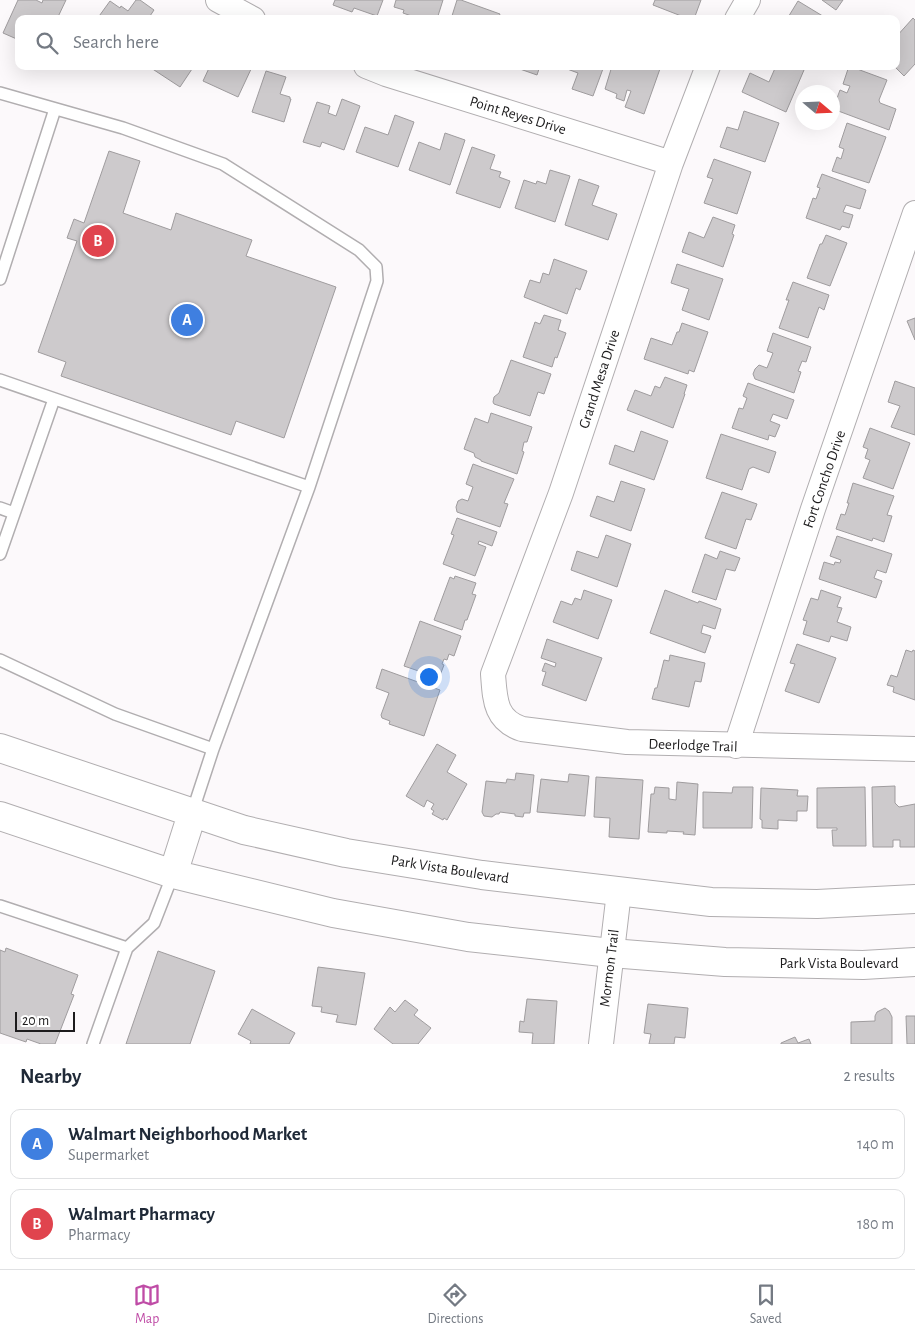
<!DOCTYPE html>
<style>
body{margin:0;font-family:"Alegreya Sans",sans-serif;background:#f2f2f3;color:#1f2937}
.compass{position:absolute;left:795px;top:85px;width:45px;height:45px;border-radius:50%;background:#fff;box-shadow:0 5px 20px #0002;rotate:109deg}
.scale{position:absolute;left:15px;bottom:12px;width:60px;box-sizing:border-box;padding-left:5px;border:2px solid #1d1c1d;border-top:0;font-size:14px;line-height:18px;white-space:nowrap;color:#1d1c1d;-webkit-text-stroke:4px #fff;paint-order:stroke}
.you{position:absolute;left:428px;top:676px;width:18px;height:18px;margin:-12px;border:4px solid #fff;border-radius:50%;background:#1a73e8;box-shadow:0 0 0 8px #1a73e833}
.badge{display:grid;place-items:center;width:32px;height:32px;border-radius:50%;background:#bf4ca6;color:#fff;font-size:16px;font-weight:700}
.pin{position:absolute;translate:-50% -50%;border:2px solid #fff;box-shadow:0 1px 5px #0006}
.list{margin:0;padding:0;list-style:none}
h2{display:flex;justify-content:space-between;align-items:center;height:65px;margin:0;padding:0 20px;font-size:21px}
h2 small{font-size:16px;font-weight:400;color:#747a83}
.list li{display:grid;grid-template-columns:32px 1fr auto;gap:15px;align-items:center;box-sizing:border-box;height:70px;margin:0 10px 10px;padding:0 10px;border:1px solid #e0e1e3;border-radius:10px}
.list b{display:block;font-size:19px;white-space:nowrap}
.list p{margin:0;font-size:16px;white-space:nowrap;color:#747a83}
.list em{font-size:16px;font-style:normal;color:#747a83}
.icon{flex:none;width:28px;height:28px;fill:none;stroke:currentColor;stroke-width:2;stroke-linecap:round;stroke-linejoin:round}
.map{position:relative;flex:none;width:915px;height:1044px;overflow:hidden}
.search{position:absolute;background:#fff;box-shadow:0 5px 20px #0002;left:15px;right:15px;top:15px;height:55px;display:flex;align-items:center;gap:12px;box-sizing:border-box;padding:0 18px;border-radius:10px;color:#747a83;font-size:19px}
.sheet{height:225px;background:#fff}
nav{display:flex;justify-content:space-around;align-items:center;box-sizing:border-box;height:70px;border-top:1px solid #e0e1e3;background:#fff;font-size:14px;color:#747a83}
nav a{display:grid;justify-items:center;gap:2px}
nav .on{color:#bf4ca6}
.map>svg:first-child{display:block}
</style>
<div class="map">
<svg width="915" height="1044" viewBox="0 0 915 1044">
<rect width="100%" height="100%" fill="#fcf9fb"/>
<!-- building -->
<path fill="#cdcacc" stroke="#9f9c9e" d="M18,0h18l6,3 1,-3h23l-9,19h-38v21l-16,-7z
M136,0h4l14,10 -6,9h-51l13,-18 10,7 1,-2 7,5z
M335,0h48l-6,16 -23,-8 -2,4 -19,-7z
M396,0h47l-6,19h-20v-1l-14,-5 1,-3 -10,-3z
M457,0h4l39,14 -2,5h-47z
M655,0h46l-7,19h-5l-36,-14z
M822,0h21l-7,10z
M798,1l28,17 -1,1h-38z
M913,18l2,2v44l-11,12 -10,-10h2v-29z
M148,66h46l-14,21z
M210,66h42v1l-14,30 -35,-16z
M518,66h22l-3,9 -20,-7z
M559,66h45l-11,30 -21,-7 6,-16z
M612,66h49l-17,48 -19,-7 6,-16 -4,-1 -3,11 -8,-3 1,-4 -12,-5z
M776,66h19l9,4 -18,42 -44,-20 8,-19 19,9z
M849,66l38,14 -8,20 1,3 16,6 -7,21 -56,-21 7,-19 7,3 3,-7 -7,-2z
M266,71l20,6 -6,17 10,3v2h1l-7,23 -32,-10z
M342,99l18,7 -16,44 -22,-8 -2,5 -17,-5 14,-40 13,4 -2,7 8,3z
M744,111l35,12 -14,39 -45,-15 7,-20 11,3z
M395,115l19,7 -16,45 -42,-15 9,-25 23,8z
M847,123l39,14 -17,46 -37,-12 5,-14 4,2 3,-10 -5,-2z
M445,133l20,7 -15,45 -41,-15 10,-28 21,8z
M472,147l23,8 -5,14 11,3 -2,5 11,4 -10,27 -44,-15z
M109,151l31,10 -17,52 48,17 5,-17 76,27 -6,16 90,31 -52,151 -48,-17 -5,14 -170,-59 5,-14 -28,-10 39,-111 -10,-3 7,-19 10,4z
M714,159l37,13 -14,42 -33,-11 9,-24 -6,-2z
M550,170l20,6 -15,46 -40,-14 9,-28 12,4 1,-3 9,3z
M822,174l44,16 -6,19 -14,-4 -3,7 10,3 -4,13 -7,-2 -2,4 -34,-12 7,-20 3,1 4,-11 -3,-1z
M579,179l20,7 -7,19 25,9 -9,26 -43,-15z
M713,217l22,8 -3,9 2,1 -11,32 -41,-15 7,-20 15,6z
M826,235l21,8 -17,43 -23,-8 13,-34h2z
M554,259l33,12 -7,19 -4,-2 -9,26 -43,-17 6,-17 10,3 3,-10 6,2z
M677,264l46,15 -14,41 -27,-10 7,-21 -18,-6z
M793,282l36,13 -5,15 -5,-3 -11,31 -29,-10 10,-28h-3z
M544,315l17,5 -3,10 8,3 -9,25 -2,-1 -3,10 -29,-10 12,-35 5,2z
M915,318v22l-8,-19z
M682,323l26,9 -14,40 -5,-2 -1,4 -44,-15 7,-21 21,7 5,-13h2z
M773,333l38,14 -5,15 -4,-1 -4,10 3,1 -7,21 -39,-14 -2,-5 2,-5 4,-4 8,3 6,-15 -6,-2z
M511,360l40,14 -7,20 -6,-2 -8,24 -36,-12 -1,-2 1,-5 5,-4z
M665,377l22,8 -3,9h1l-12,34 -46,-18 8,-20 16,6 4,-10 5,2z
M895,381l20,7v47l-24,-8 9,-21 -12,-4z
M748,383l46,17 -7,19 -14,-5 -3,7 10,4 -5,12 -6,-2 -1,5 -36,-12 7,-20 4,1 4,-11 -4,-2z
M491,413l41,14 -5,15h-3l-2,9 2,1 -7,22 -36,-13v-1l-6,-3 -1,-4 -10,-4 11,-31 13,5z
M870,428l40,15 -17,46 -30,-11 7,-18 -5,-2 3,-9 -5,-2z
M641,431l27,10 -14,39 -45,-16 6,-19 19,7z
M721,434l55,18 -7,21 -16,-6 -4,2 -7,21 -36,-12z
M473,464l41,15 -10,24 4,1 -8,23 -43,-15 -1,-5 2,-6 4,-2 6,2 5,-14 -7,-3z
M621,481l24,8 -14,42 -41,-15 7,-20 17,6z
M853,483l41,13 -7,19 5,1 -8,26 -11,-4 -1,3 -36,-12 5,-15 4,1 4,-12h-2z
M722,492l35,12 -6,16 -5,-1 -10,30 -31,-11z
M457,518l40,14 -5,14 -13,-5 -1,3 8,3 -11,29 -32,-12 11,-29 -3,-1z
M606,535l25,9 -14,43 -46,-17 6,-19 21,7z
M837,536l55,18 -6,19 -9,-3 -3,8 8,3 -6,17 -57,-19 5,-17 10,3 1,-3 5,1 1,-3 -11,-4z
M720,551l20,7 -5,13 -9,-2 -10,31 -24,-8 13,-38 12,5z
M455,576l21,7 -4,11 4,1 -9,25h-2l-3,10 -28,-10 16,-43 4,2z
M584,590l28,10 -14,39 -45,-17 8,-21 11,4 3,-7 6,2z
M665,590l33,13 1,-2 22,8 -6,20 -12,-4 -2,8 10,3 -6,17 -55,-20z
M821,590l20,7 -4,10 5,1 -5,14 14,5 -4,14 -16,-5 -2,6 -26,-8 4,-13 -4,-1 8,-22 7,2z
M420,621l41,15 -7,20 -5,-2 -2,6 -3,-1 -2,5 2,1 -5,13 -35,-12z
M547,639l55,19 -16,43 -44,-16 4,-13 -4,-1 3,-8 10,4 1,-4 -15,-5z
M797,644l39,14 -17,45 -34,-12 10,-27 -5,-1z
M906,650l6,2 1,-2 2,1v49l-22,-8 1,-5 -7,-2 4,-10 6,2z
M670,655l35,8 -4,19 -6,-1 -6,26 -37,-8 3,-11h2l7,-28 5,1z
M382,669l58,21 -16,46 -35,-12 1,-3 -8,-3 -1,-3 8,-22 -13,-5z
M437,744l19,11 -9,17 20,12 -20,36 -3,-2 -1,2 -11,-6 2,-3 -3,-2 3,-5 -7,-4 -3,7 -18,-11z
M516,773l18,2 -4,38h-6l-1,4 -8,-1v-2l-15,-2 -1,2h-3l-4,3 -8,-1 -2,-4 4,-31 20,2 1,-4 8,1z
M569,774l20,2 -4,40 -48,-4 4,-33 27,3z
M596,777l47,3 -4,59 -30,-2 1,-19 -16,-1z
M677,782l21,2 -3,51 -12,-1 1,-2 -17,-1v2l-19,-1 3,-38h3l1,-7 14,1v11l7,1z
M895,786v17l4,4 16,-3v43h-15v-7h-7v7h-20l-1,-60z
M733,787h20l-1,41h-49v-36l29,1z
M865,787l1,59h-33l-1,-16h5v-2h-20v-40z
M761,788l37,2 -1,6h11l-1,15h-10v10l-19,-1v9l-16,-1v-8l-2,-1z
M6,948l72,27 -7,19 3,1 -19,49h-14l-14,-5 -1,3 -26,-9v-83l5,2z
M158,951l57,20 -25,73h-64z
M318,967l47,6 -9,52 -20,-3 2,-7 -17,-3 1,-5 -10,-1z
M527,999l30,2 -3,43h-22l1,-11 -14,-1 1,-11 4,1z
M405,1000l13,10 -4,5 17,13 -13,16h-25l-19,-15 16,-22 5,5z
M648,1004l40,4 -3,30 -10,-1 -1,7h-25l2,-10 -7,-1z
M885,1008l4,3 3,6v27h-41v-22l24,-1v-5l2,-4z
M252,1009l43,24 -6,11h-39l1,-3 -13,-7z
M906,1016h9v28h-8z
M795,1037l3,6 11,-4 2,5h-30v-1z"/>
<g fill="none" stroke-linecap="round" stroke-linejoin="round">
<!-- lane casing -->
<g stroke="#b1aeb0" stroke-width="14">
<path id="lane" d="M0,93l123,35 100,36 136,86 17,17 1,14 -68,206 -96,262 -21,64
M0,279l55,-170
M0,380l309,107
M0,508l14,5
M0,554l54,-155
M0,660l115,54 98,35
M0,906l127,42
M93,1044l34,-96 27,-25 19,-49"/>
</g>
<!-- street casing -->
<g stroke="#b1aeb0" stroke-width="26">
<path id="street" d="M218,0l35,19
M737,19l11,-19
M366,66l20,8 285,89
M708,66l-37,97 -110,330 -68,181c2,26 2,46 29,55l105,13 288,7
M736,746l77,-237 102,-296
M601,1044l18,-152"/>
</g>
<!-- secondary casing -->
<g stroke="#b1aeb0" stroke-width="30">
<path id="secondary" d="M0,748l244,82 102,23 136,22 229,27 106,2 98,-5
M0,816l173,58 160,39 135,24 143,16 114,9 138,3 52,-3
M173,874l19,-60"/>
</g>
<!-- lane -->
<use href="#lane" stroke="#fff" stroke-width="11"/>
<!-- street -->
<use href="#street" stroke="#fff" stroke-width="24"/>
<!-- secondary -->
<use href="#secondary" stroke="#fff" stroke-width="28"/>
</g>
<g text-anchor="middle" stroke-width="4.5" stroke-linejoin="round" paint-order="stroke">
<!-- street labels -->
<g font-size="15" fill="#1d1c1d" stroke="#fff">
<text transform="translate(518 115) rotate(17)" y="5">Point Reyes Drive</text>
<text transform="translate(599 379) rotate(-72)" y="5">Grand Mesa Drive</text>
<text transform="translate(824 479) rotate(-71)" y="5">Fort Concho Drive</text>
<text transform="translate(693 745) rotate(2)" y="5">Deerlodge Trail</text>
<text transform="translate(450 869) rotate(9)" y="5">Park Vista Boulevard</text>
<text x="839" y="968">Park Vista Boulevard</text>
<text transform="translate(609 968) rotate(-83)" y="5">Mormon Trail</text>
</g>
</g>
</svg>
<svg class="compass" viewBox="-18 -18 36 36"><path d="M0-13l5 13h-10z" fill="#e53935"/><path d="M0 13l5-13h-10z" fill="#747a83"/></svg>
<div class="scale">20 m</div>
<div class="you"></div>
<div class="pin badge" style="left:187px;top:320px;background:#3f7fe0">A</div>
<div class="pin badge" style="left:98px;top:241px;background:#e0444e">B</div>
<div class="search"><svg class="icon" aria-label="search" viewBox="0 0 24 24"><circle cx="10" cy="10" r="6"/><path d="M15 15l6 6"/></svg>Search here</div>
</div>
<section class="sheet">
<h2>Nearby<small>2 results</small></h2>
<ul class="list">
<li><span class="badge" style="background:#3f7fe0">A</span><div><b>Walmart Neighborhood Market</b><p>Supermarket</p></div><em>140 m</em></li>
<li><span class="badge" style="background:#e0444e">B</span><div><b>Walmart Pharmacy</b><p>Pharmacy</p></div><em>180 m</em></li>
</ul>
</section>
<nav>
<a class="on"><svg class="icon" aria-label="map" viewBox="0 0 24 24"><path d="M3 6l6-2 6 2 6-2v14l-6 2-6-2-6 2zM9 4v14M15 6v14"/></svg>Map</a>
<a><svg class="icon" aria-label="directions" viewBox="0 0 24 24"><path d="M12 3l9 9-9 9-9-9zM9 14v-3h6M13 9l2 2-2 2"/></svg>Directions</a>
<a><svg class="icon" aria-label="saved" viewBox="0 0 24 24"><path d="M7 4h10v16l-5-4-5 4z"/></svg>Saved</a>
</nav>
